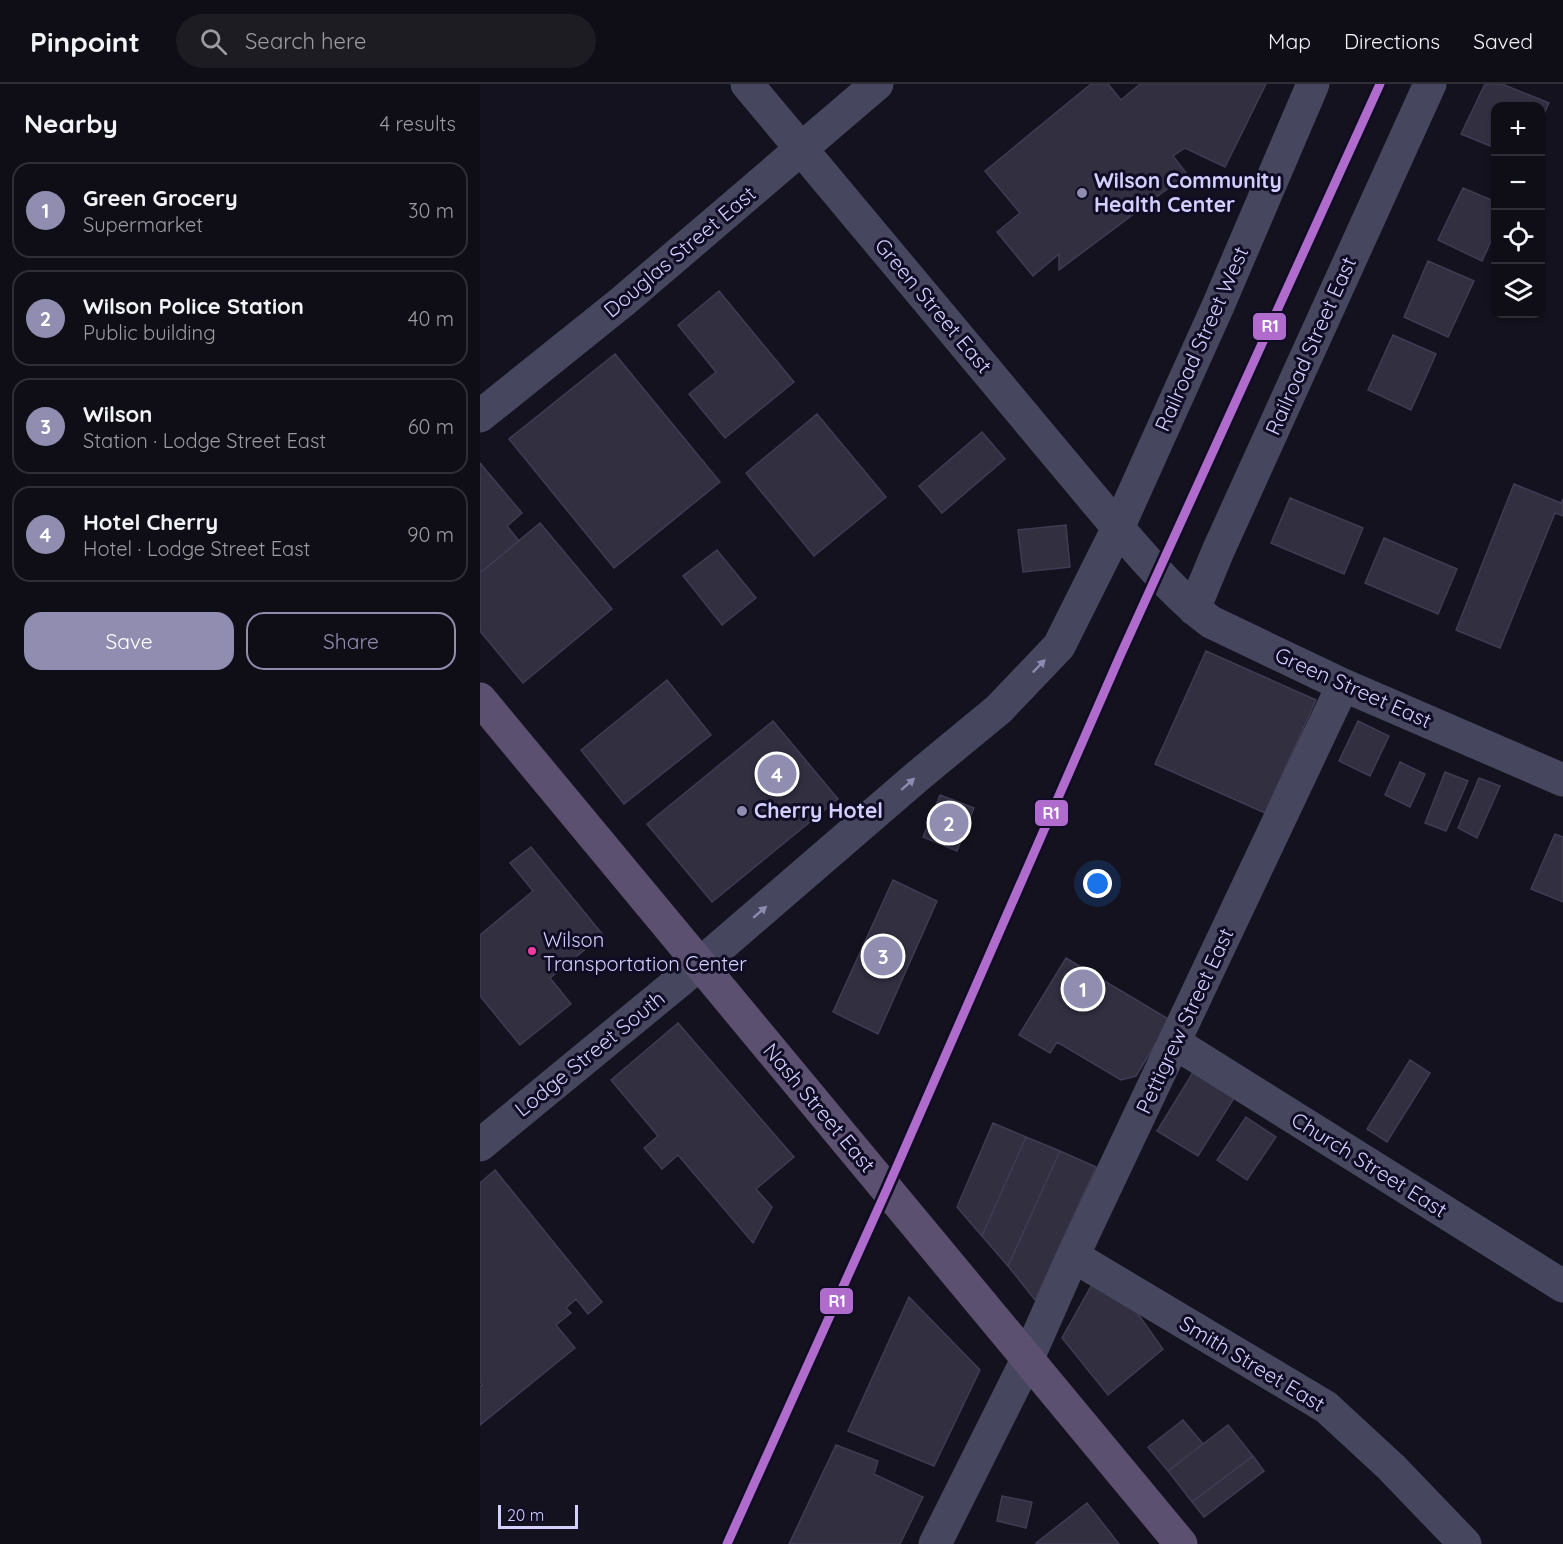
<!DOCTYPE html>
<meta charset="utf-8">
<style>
body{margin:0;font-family:Quicksand,sans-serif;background:#1d1c23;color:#f1f3f6}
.controls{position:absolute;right:18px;top:18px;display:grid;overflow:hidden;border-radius:12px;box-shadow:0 2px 4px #0004}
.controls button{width:54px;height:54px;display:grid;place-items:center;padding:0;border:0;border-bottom:2px solid #2f2e35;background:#0f0e16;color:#f1f3f6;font:30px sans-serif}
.scale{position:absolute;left:18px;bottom:15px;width:80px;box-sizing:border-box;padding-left:6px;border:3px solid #d3cfff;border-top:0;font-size:16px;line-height:21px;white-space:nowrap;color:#d3cfff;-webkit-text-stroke:4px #100c24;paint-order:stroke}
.you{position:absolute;left:618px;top:800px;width:21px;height:21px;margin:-15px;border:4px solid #fff;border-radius:50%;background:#1a73e8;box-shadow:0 0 0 9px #1a73e833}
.badge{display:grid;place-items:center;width:39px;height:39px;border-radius:50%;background:#908db0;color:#fff;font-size:20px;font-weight:700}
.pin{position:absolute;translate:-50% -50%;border:3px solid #fff;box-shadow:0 2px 6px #0006}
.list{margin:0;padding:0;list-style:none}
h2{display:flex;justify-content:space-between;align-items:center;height:78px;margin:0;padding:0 24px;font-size:26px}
h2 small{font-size:20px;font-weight:400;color:#9b9ca1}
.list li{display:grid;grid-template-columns:39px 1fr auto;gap:18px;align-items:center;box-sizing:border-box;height:96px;margin:0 12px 12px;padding:0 12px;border:2px solid #2f2e35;border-radius:18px}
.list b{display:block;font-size:22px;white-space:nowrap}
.list p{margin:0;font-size:20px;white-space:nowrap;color:#9b9ca1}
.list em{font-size:20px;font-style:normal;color:#9b9ca1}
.actions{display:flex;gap:12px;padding:18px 24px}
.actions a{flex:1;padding:14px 0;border:2px solid #908db0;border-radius:18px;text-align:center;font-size:21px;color:#908db0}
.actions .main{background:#908db0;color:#fff}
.icon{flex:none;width:33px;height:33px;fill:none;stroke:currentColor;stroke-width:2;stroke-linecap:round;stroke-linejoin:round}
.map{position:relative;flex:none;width:1083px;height:1460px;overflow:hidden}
header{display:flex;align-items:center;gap:36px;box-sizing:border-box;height:84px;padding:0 30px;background:#0f0e16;border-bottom:2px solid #2f2e35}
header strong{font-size:28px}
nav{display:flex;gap:33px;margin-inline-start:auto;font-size:21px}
.search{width:420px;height:54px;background:#1d1c23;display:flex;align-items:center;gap:15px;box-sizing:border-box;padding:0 21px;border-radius:33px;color:#9b9ca1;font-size:22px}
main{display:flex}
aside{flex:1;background:#0f0e16}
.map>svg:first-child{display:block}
</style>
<header>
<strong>Pinpoint</strong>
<div class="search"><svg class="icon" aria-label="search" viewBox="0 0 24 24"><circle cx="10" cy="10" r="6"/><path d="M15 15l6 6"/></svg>Search here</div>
<nav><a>Map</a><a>Directions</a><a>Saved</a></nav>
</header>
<main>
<aside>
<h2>Nearby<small>4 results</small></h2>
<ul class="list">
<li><span class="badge">1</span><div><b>Green Grocery</b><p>Supermarket</p></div><em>30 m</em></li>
<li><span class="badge">2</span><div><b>Wilson Police Station</b><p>Public building</p></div><em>40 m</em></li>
<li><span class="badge">3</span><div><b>Wilson</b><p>Station · Lodge Street East</p></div><em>60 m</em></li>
<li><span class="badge">4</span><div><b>Hotel Cherry</b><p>Hotel · Lodge Street East</p></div><em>90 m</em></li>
</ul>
<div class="actions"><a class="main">Save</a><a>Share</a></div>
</aside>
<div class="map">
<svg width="1083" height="1460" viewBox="0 0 1083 1460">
<rect width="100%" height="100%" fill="#14121e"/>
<!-- building -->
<path fill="#322f41" stroke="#3f3b53" stroke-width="1.5" d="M611,0h17l13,16 19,-16h126l-41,83 -40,-19 -12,8 14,18 -128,96v-16l-26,22 -36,-44 23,-19 -35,-42z
M1005,0h17l47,19 -9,19v-16h-44v35l-3,6 -32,-13z
M983,104l33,14v28l-14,31 -44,-21z
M948,177l46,20 -26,56 -44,-20z
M239,207l75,91 -69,56 -36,-44 27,-22 -38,-47z
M913,251l43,19 -25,56 -43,-20z
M135,270l105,128 -106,86 -105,-129z
M337,330l69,83 -72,59 -68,-83z
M502,348l23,27 -63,54 -23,-27z
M0,379l42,50 -15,13 12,15 -39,32z
M1034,400l47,19 2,-4v17l-8,-3 -55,135 -44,-18z
M810,414l73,30 -19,46 -73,-31z
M60,439l72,86 -89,74 -43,-52v-58z
M586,441l4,42 -47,5 -5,-42z
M904,454l73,31 -19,45 -73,-31z
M237,466l39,48 -34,27 -39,-49z
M726,567l110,49 -51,113 -110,-49z
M187,596l44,55 -87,69 -43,-54z
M293,637l65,78 -126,103 -65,-78z
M878,637l31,15 -19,40 -31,-15z
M920,678l25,12 -15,33 -25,-12z
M965,688l23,9 -22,50 -21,-8z
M999,694l21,8 -23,52 -19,-10z
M460,711l34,13 -17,43 -34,-14z
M1075,750l8,3v65l-32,-13z
M51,763l72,88 -53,43 21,26 -51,41 -40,-49v-61l53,-44 -23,-28z
M413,796l44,21 -59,133 -45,-22z
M586,874l104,62 -34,56 -15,4 -64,-38 -7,11 -31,-18z
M198,939l116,134 -38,32 16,18 -19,36 -75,-88 -16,14 -18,-21 14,-12 -47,-56z
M930,976l20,13 -43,69 -20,-13z
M715,985l41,26 -38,61 -41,-25z
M766,1033l30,20 -29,43 -30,-20z
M513,1039l33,14 -44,99 -25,-29z
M546,1053l34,14 -52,115 -26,-30z
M580,1067l36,16 -61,133 -27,-34z
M15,1086l107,132 -14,12 -12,-15 -10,9 5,5 -15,12 19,23 -95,77v-39l2,-1 -2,-3v-199z
M615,1195l38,28 30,42 -55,46 -46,-57z
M429,1213l71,73 -46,96 -86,-35z
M703,1336l20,24 -35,27 -20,-24z
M748,1341l25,31 -61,46 -24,-31z
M356,1361l42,16 -4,13 49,23 -23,47h-111z
M773,1372l11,15 -60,46 -12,-15z
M522,1412l30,6 -6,26 -29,-7z
M607,1419l32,41h-82l-1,-1z"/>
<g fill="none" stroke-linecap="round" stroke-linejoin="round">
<!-- minor -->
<path stroke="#46465f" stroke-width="33" d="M267,0l371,444c29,33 58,68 93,94l132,63 220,95
M0,332l142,-114 255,-218
M714,525l24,-58 212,-467
M695,959l388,243
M0,1061l220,-181 219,-189 80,-66 60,-63 59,-118 100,-222 95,-222
M593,1172l253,151 65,60 74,77
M455,1460l93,-186 45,-102 270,-571"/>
<!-- major -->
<path stroke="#5b5070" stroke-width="33" d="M0,615l701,845"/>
<!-- rail-1 casing -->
<g stroke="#100c24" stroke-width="14">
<path id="rail-1" d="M247,1460l160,-355 233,-533 260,-572"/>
</g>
<!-- rail-1 -->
<use href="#rail-1" stroke="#b06ccc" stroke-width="9"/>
</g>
<!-- one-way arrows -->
<defs><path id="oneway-solid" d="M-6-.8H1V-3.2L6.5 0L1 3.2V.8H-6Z" transform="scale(1.5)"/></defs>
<g fill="#8c8aaf">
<use href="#oneway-solid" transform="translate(559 582) rotate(-46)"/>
<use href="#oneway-solid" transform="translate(428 700) rotate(-41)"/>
<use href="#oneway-solid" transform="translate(280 828) rotate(-41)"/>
</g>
<!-- markers -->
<g fill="#908db0" stroke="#100c24" stroke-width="2">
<circle cx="602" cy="109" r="6"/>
<circle cx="262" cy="727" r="6"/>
</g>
<circle fill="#f13a9d" stroke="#100c24" stroke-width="2" cx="52" cy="867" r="5"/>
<g text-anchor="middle" stroke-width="6" stroke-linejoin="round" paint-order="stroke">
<!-- bus labels -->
<g font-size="20" fill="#d3cfff" stroke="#100c24" text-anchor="start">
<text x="63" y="863">Wilson<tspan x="63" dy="24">Transportation Center</tspan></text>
</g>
<!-- poi labels -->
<g font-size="21" font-weight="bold" fill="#d3cfff" stroke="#100c24" text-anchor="start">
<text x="614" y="104">Wilson Community<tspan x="614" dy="24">Health Center</tspan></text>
<text x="274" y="734">Cherry Hotel</text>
</g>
<!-- street labels -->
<g font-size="21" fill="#d3cfff" stroke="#100c24">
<text transform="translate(200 168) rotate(-40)" y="7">Douglas Street East</text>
<text transform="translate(453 222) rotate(50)" y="7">Green Street East</text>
<text transform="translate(722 255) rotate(-66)" y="7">Railroad Street West</text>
<text transform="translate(831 262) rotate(-66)" y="7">Railroad Street East</text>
<text transform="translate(873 604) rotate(24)" y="7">Green Street East</text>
<text transform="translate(705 937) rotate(-65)" y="7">Pettigrew Street East</text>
<text transform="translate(110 970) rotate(-39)" y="7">Lodge Street South</text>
<text transform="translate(339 1024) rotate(50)" y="7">Nash Street East</text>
<text transform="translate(889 1081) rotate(32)" y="7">Church Street East</text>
<text transform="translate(772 1280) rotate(31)" y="7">Smith Street East</text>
</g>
</g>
<g stroke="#100c24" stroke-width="2">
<rect x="772" y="228" width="35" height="29" rx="6" fill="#b06ccc"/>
<rect x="554" y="715" width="35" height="28" rx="6" fill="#b06ccc"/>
<rect x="339" y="1203" width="35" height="28" rx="6" fill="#b06ccc"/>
</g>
<g font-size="16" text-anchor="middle" font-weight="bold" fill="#fff">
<text x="790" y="248">R1</text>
<text x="571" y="735">R1</text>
<text x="357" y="1223">R1</text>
</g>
</svg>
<div class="controls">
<button>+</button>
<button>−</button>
<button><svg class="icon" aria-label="locate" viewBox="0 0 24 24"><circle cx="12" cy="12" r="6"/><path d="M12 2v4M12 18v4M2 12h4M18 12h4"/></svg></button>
<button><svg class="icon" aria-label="layers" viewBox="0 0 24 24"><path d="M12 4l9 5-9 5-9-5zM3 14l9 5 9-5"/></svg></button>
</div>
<div class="scale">20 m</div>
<div class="you"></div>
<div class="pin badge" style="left:603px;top:905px">1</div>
<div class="pin badge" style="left:469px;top:739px">2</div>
<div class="pin badge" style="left:403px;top:872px">3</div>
<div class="pin badge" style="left:297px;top:690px">4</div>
</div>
</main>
